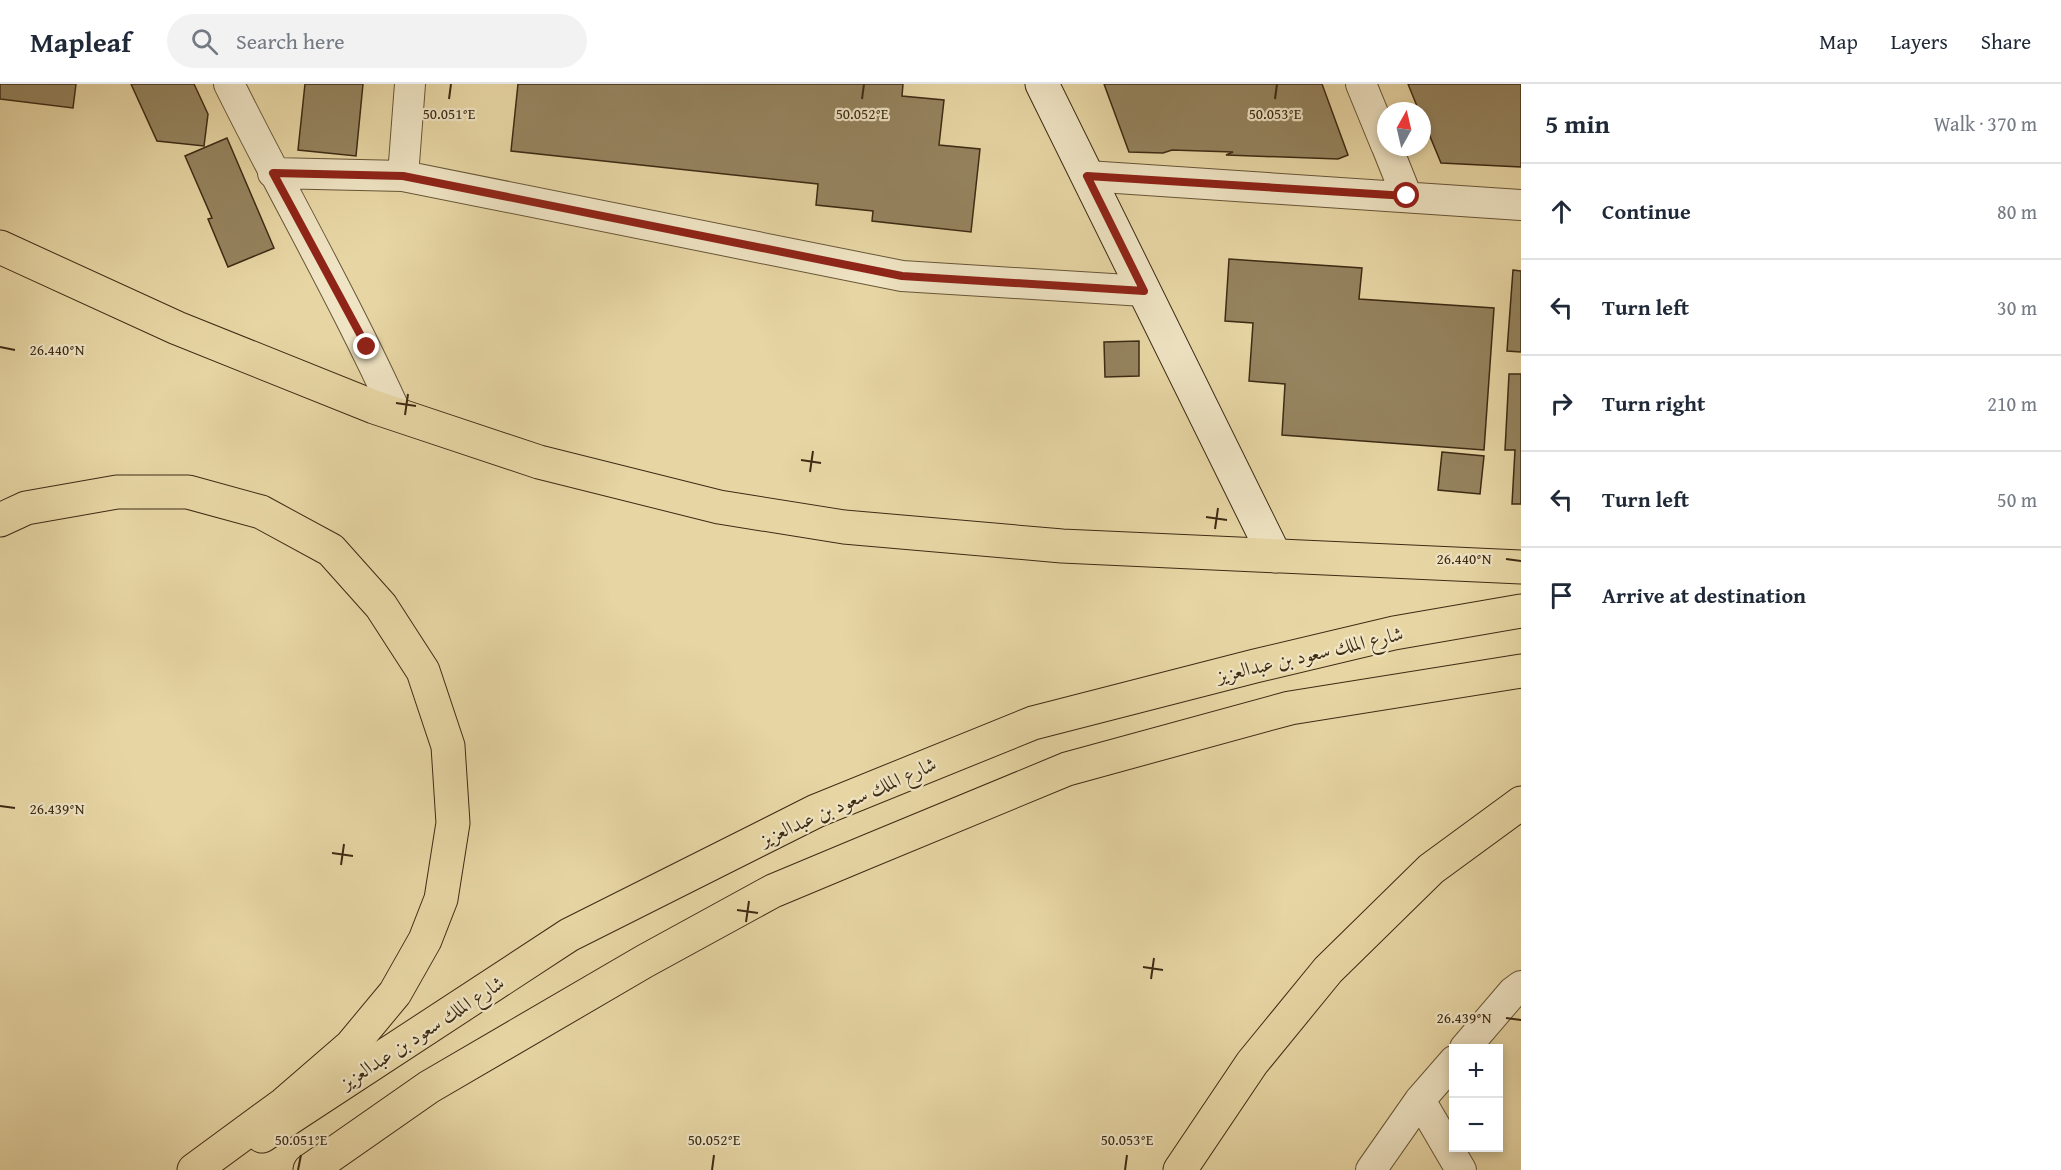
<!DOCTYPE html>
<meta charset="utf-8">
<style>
body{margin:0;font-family:"Gentium Book Plus",Amiri,serif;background:#f2f2f3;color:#1f2937}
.controls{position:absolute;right:18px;bottom:18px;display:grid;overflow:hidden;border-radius:0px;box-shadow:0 3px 9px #0003}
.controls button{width:54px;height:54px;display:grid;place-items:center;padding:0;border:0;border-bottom:2px solid #e0e1e3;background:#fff;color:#1f2937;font:30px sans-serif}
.compass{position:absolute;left:1377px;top:18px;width:54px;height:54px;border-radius:50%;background:#fff;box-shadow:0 3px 9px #0003;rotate:8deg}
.stop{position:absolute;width:18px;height:18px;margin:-14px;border:4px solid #8f2418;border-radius:50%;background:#fff}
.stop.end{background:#8f2418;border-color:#fff;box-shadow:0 2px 6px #0008}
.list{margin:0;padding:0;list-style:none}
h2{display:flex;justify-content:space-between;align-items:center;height:78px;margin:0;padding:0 24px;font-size:26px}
h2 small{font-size:20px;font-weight:400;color:#747a83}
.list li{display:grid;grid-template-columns:39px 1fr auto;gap:18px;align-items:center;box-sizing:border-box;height:96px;padding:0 24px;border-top:2px solid #e0e1e3}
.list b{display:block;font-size:22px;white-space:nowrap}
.list em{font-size:20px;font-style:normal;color:#747a83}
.icon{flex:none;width:33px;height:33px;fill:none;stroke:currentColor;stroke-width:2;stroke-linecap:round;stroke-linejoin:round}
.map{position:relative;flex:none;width:1521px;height:1086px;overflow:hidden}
header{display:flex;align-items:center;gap:36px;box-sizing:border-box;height:84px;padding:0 30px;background:#fff;border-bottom:2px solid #e0e1e3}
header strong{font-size:28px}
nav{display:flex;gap:33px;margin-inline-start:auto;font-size:21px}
.search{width:420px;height:54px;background:#f2f2f3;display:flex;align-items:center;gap:15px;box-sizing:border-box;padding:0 21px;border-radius:33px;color:#747a83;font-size:22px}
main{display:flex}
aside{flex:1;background:#fff}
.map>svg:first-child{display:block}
</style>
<header>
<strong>Mapleaf</strong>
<div class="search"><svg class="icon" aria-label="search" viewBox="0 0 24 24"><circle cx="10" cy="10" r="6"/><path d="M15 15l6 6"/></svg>Search here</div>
<nav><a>Map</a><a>Layers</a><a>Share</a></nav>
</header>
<main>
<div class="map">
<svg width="1521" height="1086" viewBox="0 0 1521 1086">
<rect width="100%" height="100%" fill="#e7d6a4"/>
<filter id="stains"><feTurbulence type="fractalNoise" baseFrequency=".00333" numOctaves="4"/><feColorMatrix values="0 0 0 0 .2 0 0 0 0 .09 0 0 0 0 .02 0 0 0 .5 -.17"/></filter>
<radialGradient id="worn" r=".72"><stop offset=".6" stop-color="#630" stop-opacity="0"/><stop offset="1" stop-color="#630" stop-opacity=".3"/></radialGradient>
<!-- building -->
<path fill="#95845f" stroke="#3d2b14" stroke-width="1.5" d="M0,0h76l-3,24 -73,-9z
M131,0h63l14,30 -4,32 -47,-5z
M305,0h58l-7,72 -58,-6z
M518,0h385l-1,12 42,4 -5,45 41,4 -9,83 -99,-11 1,-10 -57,-6 2,-21 -307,-33z
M1104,0h218l26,71 -10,4 -112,-4 7,-3 -61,-2 -9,3 -34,-1z
M1408,0h113v83l-80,-4 -19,-46v-6h-3z
M227,54l47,110 -46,19 -20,-48 4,-1 -27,-62z
M1229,175l133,9 -3,31 135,9 -10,142 -202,-15 3,-51 -36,-3 4,-58 -28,-2z
M1513,186l8,1v81l-14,-1z
M1139,257v35l-34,1 -1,-35z
M1509,290h12v130h-9l3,-54h-10z
M1442,368l42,4 -4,38 -42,-4z"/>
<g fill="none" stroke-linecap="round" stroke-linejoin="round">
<!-- street casing -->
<g stroke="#685638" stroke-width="32">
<path id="street" d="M229,0c55,111 117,218 168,331
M1361,0l25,61
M1387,63l20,50
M273,89l130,3 499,100 242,15
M403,92l7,-92
M1087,92l434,29
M1465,964l48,-56 8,-6
M1420,1016l41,70
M1371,1086l49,-70 34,-39"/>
</g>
<!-- secondary casing -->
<g stroke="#3d2b14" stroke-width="35">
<path id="secondary" d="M1042,0l233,472"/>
</g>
<!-- primary casing -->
<g stroke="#3d2b14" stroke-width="35">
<path id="primary" d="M0,163l177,81 197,79 165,55 180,45 125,20 218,19 459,21
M262,1052l307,-201 247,-124 217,-88 222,-57 139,-33 127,-22
M310,1086l119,-83 216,-126 128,-70 91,-38 203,-84 223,-61 231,-37
M1180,1086l72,-107 76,-93 103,-101 90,-66"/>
</g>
<!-- highway casing -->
<g stroke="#3d2b14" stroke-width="35">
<path id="highway" d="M0,436l26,-12 91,-16h71l73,20 70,38 50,56 42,65 25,75 5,77 -12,76 -16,41 -30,53 -44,53 -67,58 -90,66"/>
</g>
<!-- street -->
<use href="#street" stroke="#efe4c4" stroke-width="30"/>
<!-- secondary -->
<use href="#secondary" stroke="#efe4c4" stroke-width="33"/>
<!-- primary -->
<use href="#primary" stroke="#e7d6a4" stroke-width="33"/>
<!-- highway -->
<use href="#highway" stroke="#e7d6a4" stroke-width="33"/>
</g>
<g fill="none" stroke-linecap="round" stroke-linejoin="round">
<!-- route -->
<path stroke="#8f2418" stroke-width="8" d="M367,263l-94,-174 130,3 499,100 242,15 -57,-115 320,20"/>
</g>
<!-- ticks -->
<path fill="none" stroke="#3d2b14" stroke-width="2" d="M449,15l2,-15M862,15l2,-15M1275,15l2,-15M0,263l15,3M396,319l20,3M405,331l3,-21M801,376l20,3M810,388l3,-21M1206,433l21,3M1215,445l3,-21M1506,475l15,2M0,722l15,2M332,769l21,3M341,781l3,-21M737,826l21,3M746,838l3,-21M1143,883l20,3M1151,895l3,-21M1506,934l15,2M298,1086l3,-15M712,1086l2,-15M1125,1086l2,-15"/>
<g text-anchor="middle" stroke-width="4.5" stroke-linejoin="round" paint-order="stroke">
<!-- street labels -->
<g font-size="20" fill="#3d2b14" stroke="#efe4c4">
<text transform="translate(1310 570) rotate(-13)" y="7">شارع الملك سعود بن عبدالعزيز</text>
<text transform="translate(848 717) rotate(-24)" y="7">شارع الملك سعود بن عبدالعزيز</text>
<text transform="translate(422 948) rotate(-33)" y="7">شارع الملك سعود بن عبدالعزيز</text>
</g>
</g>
<g font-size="15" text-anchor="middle" fill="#3d2b14" stroke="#efe4c4" stroke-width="4.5" stroke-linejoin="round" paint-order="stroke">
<text x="449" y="35">50.051°E</text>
<text x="862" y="35">50.052°E</text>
<text x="1275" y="35">50.053°E</text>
<text x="57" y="271">26.440°N</text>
<text x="1464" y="480">26.440°N</text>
<text x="57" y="730">26.439°N</text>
<text x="1464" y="939">26.439°N</text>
<text x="301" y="1061">50.051°E</text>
<text x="714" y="1061">50.052°E</text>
<text x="1127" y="1061">50.053°E</text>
</g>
<rect width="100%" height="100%" filter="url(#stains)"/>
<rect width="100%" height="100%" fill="url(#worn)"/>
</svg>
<div class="controls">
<button>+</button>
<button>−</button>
</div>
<svg class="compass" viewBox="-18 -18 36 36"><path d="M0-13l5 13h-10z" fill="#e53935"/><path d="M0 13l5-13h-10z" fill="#747a83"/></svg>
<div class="stop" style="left:1407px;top:112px"></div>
<div class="stop end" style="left:367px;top:263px"></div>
</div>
<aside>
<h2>5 min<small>Walk · 370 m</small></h2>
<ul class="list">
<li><svg class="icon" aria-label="ahead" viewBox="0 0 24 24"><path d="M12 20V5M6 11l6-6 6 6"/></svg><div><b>Continue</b></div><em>80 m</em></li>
<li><svg class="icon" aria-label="left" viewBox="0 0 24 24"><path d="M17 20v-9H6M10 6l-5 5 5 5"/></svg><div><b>Turn left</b></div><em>30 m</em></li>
<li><svg class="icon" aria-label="right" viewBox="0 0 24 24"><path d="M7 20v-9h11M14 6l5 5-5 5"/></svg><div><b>Turn right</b></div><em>210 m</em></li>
<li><svg class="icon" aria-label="left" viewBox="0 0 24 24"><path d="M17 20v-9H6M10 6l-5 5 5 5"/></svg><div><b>Turn left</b></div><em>50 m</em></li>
<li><svg class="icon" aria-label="arrive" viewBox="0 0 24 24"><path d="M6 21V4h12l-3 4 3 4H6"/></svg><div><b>Arrive at destination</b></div></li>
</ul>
</aside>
</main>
